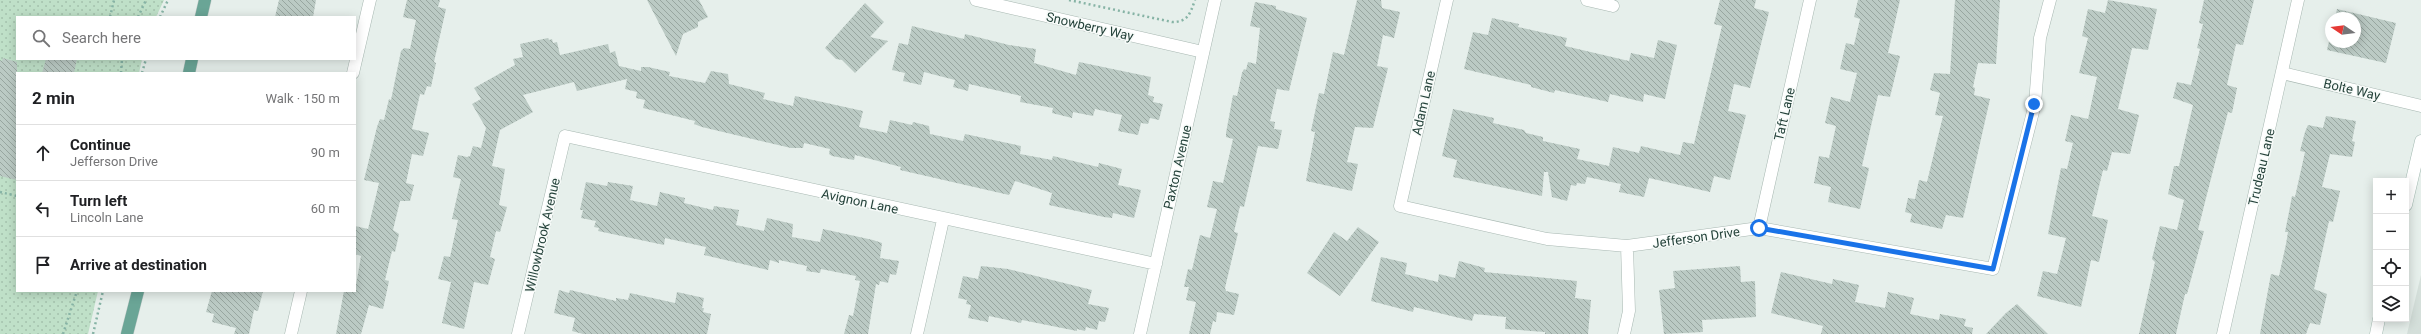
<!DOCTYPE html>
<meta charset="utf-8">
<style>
body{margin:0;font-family:Roboto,sans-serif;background:#f2f2f2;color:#202124}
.controls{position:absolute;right:12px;bottom:12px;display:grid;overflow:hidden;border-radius:0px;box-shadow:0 2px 10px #0003}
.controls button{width:36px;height:36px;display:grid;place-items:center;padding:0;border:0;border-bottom:1px solid #e0e0e0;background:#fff;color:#202124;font:20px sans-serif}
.compass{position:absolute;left:2325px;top:12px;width:36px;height:36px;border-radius:50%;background:#fff;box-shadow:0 2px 10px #0003;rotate:283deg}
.stop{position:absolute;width:12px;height:12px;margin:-9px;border:3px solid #1a73e8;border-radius:50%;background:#fff}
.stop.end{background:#1a73e8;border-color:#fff;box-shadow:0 1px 4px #0008}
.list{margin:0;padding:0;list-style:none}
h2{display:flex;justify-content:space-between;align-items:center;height:52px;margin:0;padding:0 16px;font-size:17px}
h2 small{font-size:13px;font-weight:400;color:#757577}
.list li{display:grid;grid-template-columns:26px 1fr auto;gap:12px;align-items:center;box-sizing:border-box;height:56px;padding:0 16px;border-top:1px solid #e0e0e0}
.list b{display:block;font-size:15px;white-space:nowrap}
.list p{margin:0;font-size:13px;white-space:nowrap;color:#757577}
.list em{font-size:13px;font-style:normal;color:#757577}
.icon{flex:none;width:22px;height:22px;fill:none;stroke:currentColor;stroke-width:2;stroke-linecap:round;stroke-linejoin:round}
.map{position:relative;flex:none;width:2421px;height:334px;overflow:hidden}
.search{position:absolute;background:#fff;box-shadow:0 2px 10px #0003;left:16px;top:16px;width:340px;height:44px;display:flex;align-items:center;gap:10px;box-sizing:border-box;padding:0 14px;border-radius:0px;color:#757577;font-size:15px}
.panel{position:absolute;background:#fff;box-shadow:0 2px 10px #0003;left:16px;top:72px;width:340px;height:220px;border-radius:0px}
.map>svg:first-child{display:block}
</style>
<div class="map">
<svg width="2421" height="334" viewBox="0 0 2421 334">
<defs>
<pattern id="park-dots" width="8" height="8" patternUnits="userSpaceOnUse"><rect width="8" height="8" fill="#bfe0c8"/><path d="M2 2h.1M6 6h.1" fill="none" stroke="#a4c1ad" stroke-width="1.8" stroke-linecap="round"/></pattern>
<pattern id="building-back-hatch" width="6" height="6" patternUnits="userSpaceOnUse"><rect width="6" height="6" fill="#bbcac4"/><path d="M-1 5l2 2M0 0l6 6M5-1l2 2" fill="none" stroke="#98a6a0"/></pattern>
</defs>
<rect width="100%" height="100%" fill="#e6efeb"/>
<!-- built -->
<path fill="#d4dfda" d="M2421,275v59h-14z"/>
<!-- park -->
<path fill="url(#park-dots)" d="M0,0h164l-8,17h-139v42h125l-3,14h-122v218h81l-10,43h-88z"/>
<!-- building -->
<path fill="url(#building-back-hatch)" d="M279,0h37l-3,17h-38z
M407,0h33l-2,7 8,2 -12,53 2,1 -5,24 -4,-1 -3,9 -4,-1 -8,35 17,4 -6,23 -11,-2 -6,29 8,2 -4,16h-10l-7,29 6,4 -4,18 -3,-1 -7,29 4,1 -6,28 -14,-4 -8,29h-25l8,-43h11l6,-35 -6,-2v-28l13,3 11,-46 -15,-3 13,-53 3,-8 4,1 5,-21 2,1 10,-49 3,-3 6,1 6,-29 -13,-3z
M647,0h52l9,17 -10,5v5l-15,7 -7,22z
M1357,0h24l1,8 18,4 -6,26 -11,-3 -6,31 11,2 -15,60 -18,-1 -8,35 11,2 -6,27 -46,-10 9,-49 -4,-1 8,-38 5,1 9,-42 11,3z
M1720,0h36l-2,8 15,4 -19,76 -16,-4 -6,27 18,4 -16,65 -16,-4 -4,16 -61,-14 -5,19 -25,-5 2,-8 -34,-7 -2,7 -8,-1 -1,3 -5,-1 -4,16 -15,-4 -4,-25h-4l-2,24 -89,-19 4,-17 -15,-4 11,-47 41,9 -1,5 31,7 2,3 17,4v4l37,8 -3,10 32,7 4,-19 26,6 2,-7 39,9 3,-13 11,2 28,-118 -8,-2z
M1858,0h42l-12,53 12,3 -10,41 -12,-2 -16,71 7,2 -9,41 -32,-7 3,-15 -17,-4 5,-27 10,2 7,-32 -11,-3 6,-26 19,5 7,-29 -17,-4 6,-26 8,2 6,-26 -6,-2z
M1955,0h45l-4,64 -18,-1 -5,24 2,1 -1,7 16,4 -25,111 -2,8 -17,-3 -4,14 -32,-7 2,-8 -7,-2 3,-14 7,1 4,-19 8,2 16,-66 -8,-1 5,-22 -10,-3 4,-17 16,1z
M2108,0l49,9 -9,41 -16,-2 -14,61 21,6 -9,39 -18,-2 -5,19 -4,-1 -11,46 16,4 -9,42 -8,-2 -10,47 -44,-11 6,-25 14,3 9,-36 -18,-4 13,-66 6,1 6,-26 -8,-2 6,-26 17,4 9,-42 -18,-4 9,-35 -6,-2 6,-27 17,4z
M2204,0h50l-11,45 -7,-1 -9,41 10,3 -5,25 -4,-1 -22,86 -8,32 6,1 -17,63h-2l-9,40h-37l16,-72 -3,-3 8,-33 17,4 7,-30 -16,-6 6,-28h5l14,-61 -20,-7 4,-16 14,3 9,-36 -3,-1 6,-24 -4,-1z
M1255,2l21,4v3l31,9 -18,73 -12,-2 -7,32 5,1 -1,7 8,1 -4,19 -20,-3 -14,61 -4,-1 -6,26 4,1 -13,55 1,3 13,3 -5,21 -17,-3 -1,10 -3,-1 -3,13h-21l7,-32 -10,-2 3,-13h-5l4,-18 4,1 8,-35 10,3 7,-29 -10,-2 6,-26 10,2 10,-44 -7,-2v-4l7,-38 4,1 5,-23 2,-4 2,1 2,-8 8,2 4,-36 -10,-2z
M865,3l19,19 -14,15 18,4 -33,32 -13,-13 -6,-1 -11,-11z
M2337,9l59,14 -10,40 -59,-13 4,-17v9h24v-24h-20z
M1492,18l27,6 -1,3 49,11 -2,8 64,15 2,-8 23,5 4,-18 19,5 -12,54 -21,-5 -1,8 -33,-8 -2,8 -53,-12 -1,3 -23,-6v-2l-67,-16 9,-37 15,3z
M912,26l52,13 1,-5 44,11 27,4 -2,14 42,12 3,-13 72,15 -3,18 6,2 -1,5 10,2 -4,16 -9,-2 -2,6 -7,-1 -3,12 -20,-4 4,-16 -27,-6 -2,7 -20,-4 -1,6 -20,-5 1,-5 -33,-6 1,-6 -52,-12 -1,7 -15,-4 2,-7 -31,-8 -3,13 -18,-4 2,-8 -13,-3 7,-27 9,2z
M548,38l1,2 3,-1 1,4 4,-1 3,13 48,-11 2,9 5,-2 4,15 22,5v-4h7l22,5 -1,4 36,7 6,-12 17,3 1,10 36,9 -2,6 30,7 2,-10 68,15 -4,16 28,6 3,-13 22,5 1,-3 16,4 1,8 33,7 2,-7 56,12 -1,8 32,6 1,-4 45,11 1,-4 23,6 -4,16 23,5 -7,28 -21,-5 -1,5 -8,-1 -55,-12 3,-12 -37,-12 -6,14 -109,-25 1,-3 -46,-12 -1,5 -22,-4 -3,-2 1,-5 -26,-6 -1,5h-12l-89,-21 -8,-3 1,-3 -52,-13 2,-8 -9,-2 1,-6 -12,-3 2,-10 -50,12 -3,-9 -51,13 10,17 -33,18 -8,36 13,3 -6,36 8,2 -7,25 -4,-1 -6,26 5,2 -7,26 -14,-3 -10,47 -22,-6 9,-41 -13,-3 6,-23 6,1 8,-37 -6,-1 9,-40 -8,-2 5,-22 9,2 3,-1 3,-10 8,2 5,-20 -14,-24 9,-5 -7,-11 41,-23 -2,-6 10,-2 -3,-13z
M3,58l14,4v118l-17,-4v-116l2,1z
M46,59h31l-3,14h-32z
M2326,116l30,5 -4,20 3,1 -3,15 -22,-3 -8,33 18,4 -7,31 -4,-1 -15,68 13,5 -7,31 -10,-2 -4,11h-46l11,-60 8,2 7,-32 2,-12h-3l4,-20 3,-16 3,1 10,-45 -5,-1 5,-19 3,-7 15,3z
M586,182l21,4 1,-4 25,4 -3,14 27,6 3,-14 25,6 -1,5 29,7 1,-4 25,4 -3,15 28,6 3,-13 26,6 -1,13 28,5 3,-13 50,11 9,3 -2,15 19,3 -3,14 -6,-1 -2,9 -8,-2 -1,4 -3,-1 -8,50h-24l5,-19 4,1 7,-35 -5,-1 1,-4 -35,-7 -1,4 -14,-2 1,-5 -28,-6v3l-9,-3 -2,10 -64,-15 2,-8 -41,-9 -1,7 -66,-14 1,-3 -5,-1 2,-6 -15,-3 2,-8h-3z
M1358,227l21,15 -39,54 -33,-23 27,-41 13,9z
M1381,257l26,6 -2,11 33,8 1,-8 16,4 4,-17 26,7 -1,4 93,9 -2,17 16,2 -3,34h-43v-2l-40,-3 1,-12 -32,-3 -2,7 -58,-14 -1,5 -42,-11z
M981,266l27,3 84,21 -4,14 21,4 -4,14 -6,-1 -2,9 -11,-3 -1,4 -8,-2v2l-55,-11 -1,3 -32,-7 -1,6 -20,-4 3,-13 -5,-1 1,-4 -9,-2 5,-22 15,3z
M1740,266l1,16 14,-1 1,36 -54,3 1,12 -39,2 -5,-44 16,-2 -2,-17z
M1781,272l51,12 1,-5 26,6 -4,17 30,6 3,-16 26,6 -4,16 29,6 1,-6 26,5 -2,7 9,2 -1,6h-151l2,-8 -52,-13z
M559,290l10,3 1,-3 46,11v-3l12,2 2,-7 45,10 2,-11 27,6 -2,10h2l-1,4 8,2 -4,20h-124l-11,-3 3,-13 -21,-5z
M212,291h51l-5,20 -4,-1 -5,24h-15l2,-6 -24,-6 2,-8 -8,-2z
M2017,304l31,30h-62l20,-21z"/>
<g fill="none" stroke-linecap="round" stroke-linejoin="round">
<!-- street casing -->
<g stroke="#a8b8b2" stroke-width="13">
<path id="street" d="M976,0l227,52
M1447,0l-47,206 147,33 80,7 132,-18 234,41 42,-165 5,-66 10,-38
M1587,0l26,6
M353,73l17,-73
M2282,73l139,33
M1759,228l51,-228
M291,334l10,-43
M518,334l47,-198 591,128
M917,334l26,-114
M1140,334l75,-334
M1624,334l5,-23 -2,-65
M2223,334l75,-334"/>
</g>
<!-- secondary casing -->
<g stroke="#a4bbb3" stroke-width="13">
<path id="secondary" d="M2406,205l15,-64
M2376,334l3,-15"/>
</g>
<!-- primary casing -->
<g stroke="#c2cac8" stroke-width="13">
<path id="primary" d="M201,17l4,-17
M189,73l3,-14
M127,334l11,-43"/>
</g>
<!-- path -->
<path stroke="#86b3a5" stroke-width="2.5" stroke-dasharray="2 3" stroke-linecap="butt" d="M1069,0l103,22c16,0 18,-8 23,-22
M110,17l4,-17
M138,17l8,-17
M160,17l8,-17
M121,73l1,-14
M142,73l4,-14
M0,192l17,4
M63,334l14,-43
M93,334l10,-43"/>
<!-- street -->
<use href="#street" stroke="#fff" stroke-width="12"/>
<!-- secondary -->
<use href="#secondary" stroke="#fff" stroke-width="12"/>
<!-- primary -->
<use href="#primary" stroke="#6aa596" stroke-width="12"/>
</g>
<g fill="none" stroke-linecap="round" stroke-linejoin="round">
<!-- route -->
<path stroke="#1a73e8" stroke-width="5" d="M1759,228l234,41 41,-165"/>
</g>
<g text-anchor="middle" stroke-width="3" stroke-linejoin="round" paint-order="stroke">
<!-- street labels -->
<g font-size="13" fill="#24423a" stroke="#f7fbf9">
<text transform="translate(1090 26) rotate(13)" y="5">Snowberry Way</text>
<text transform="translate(2352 89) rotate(13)" y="5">Bolte Way</text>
<text transform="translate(1423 103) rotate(-77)" y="5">Adam Lane</text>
<text transform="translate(1784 114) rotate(-77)" y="5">Taft Lane</text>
<text transform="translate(1177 167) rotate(-77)" y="5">Paxton Avenue</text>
<text transform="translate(2261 167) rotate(-77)" y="5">Trudeau Lane</text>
<text transform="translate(860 201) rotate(12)" y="5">Avignon Lane</text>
<text transform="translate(542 235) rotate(-77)" y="5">Willowbrook Avenue</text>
<text transform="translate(1696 237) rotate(-8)" y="5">Jefferson Drive</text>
</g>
</g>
</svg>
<div class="controls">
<button>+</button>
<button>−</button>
<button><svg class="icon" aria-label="locate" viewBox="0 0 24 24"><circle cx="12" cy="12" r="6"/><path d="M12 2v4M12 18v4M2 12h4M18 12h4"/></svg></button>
<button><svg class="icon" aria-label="layers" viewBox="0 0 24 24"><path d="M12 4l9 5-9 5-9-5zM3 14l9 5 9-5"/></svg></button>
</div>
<svg class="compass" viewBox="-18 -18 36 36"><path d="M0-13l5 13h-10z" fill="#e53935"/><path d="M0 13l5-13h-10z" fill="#757577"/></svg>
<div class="stop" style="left:1759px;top:228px"></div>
<div class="stop end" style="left:2034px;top:104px"></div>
<div class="search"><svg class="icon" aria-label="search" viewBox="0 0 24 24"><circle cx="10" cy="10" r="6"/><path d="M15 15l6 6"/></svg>Search here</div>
<section class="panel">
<h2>2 min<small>Walk · 150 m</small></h2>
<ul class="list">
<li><svg class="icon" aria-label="ahead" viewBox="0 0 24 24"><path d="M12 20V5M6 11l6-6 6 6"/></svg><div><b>Continue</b><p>Jefferson Drive</p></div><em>90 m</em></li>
<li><svg class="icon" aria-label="left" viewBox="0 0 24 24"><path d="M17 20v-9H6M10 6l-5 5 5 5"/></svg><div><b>Turn left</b><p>Lincoln Lane</p></div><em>60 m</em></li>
<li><svg class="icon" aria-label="arrive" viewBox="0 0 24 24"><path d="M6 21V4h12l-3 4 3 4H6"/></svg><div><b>Arrive at destination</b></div></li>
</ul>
</section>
</div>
